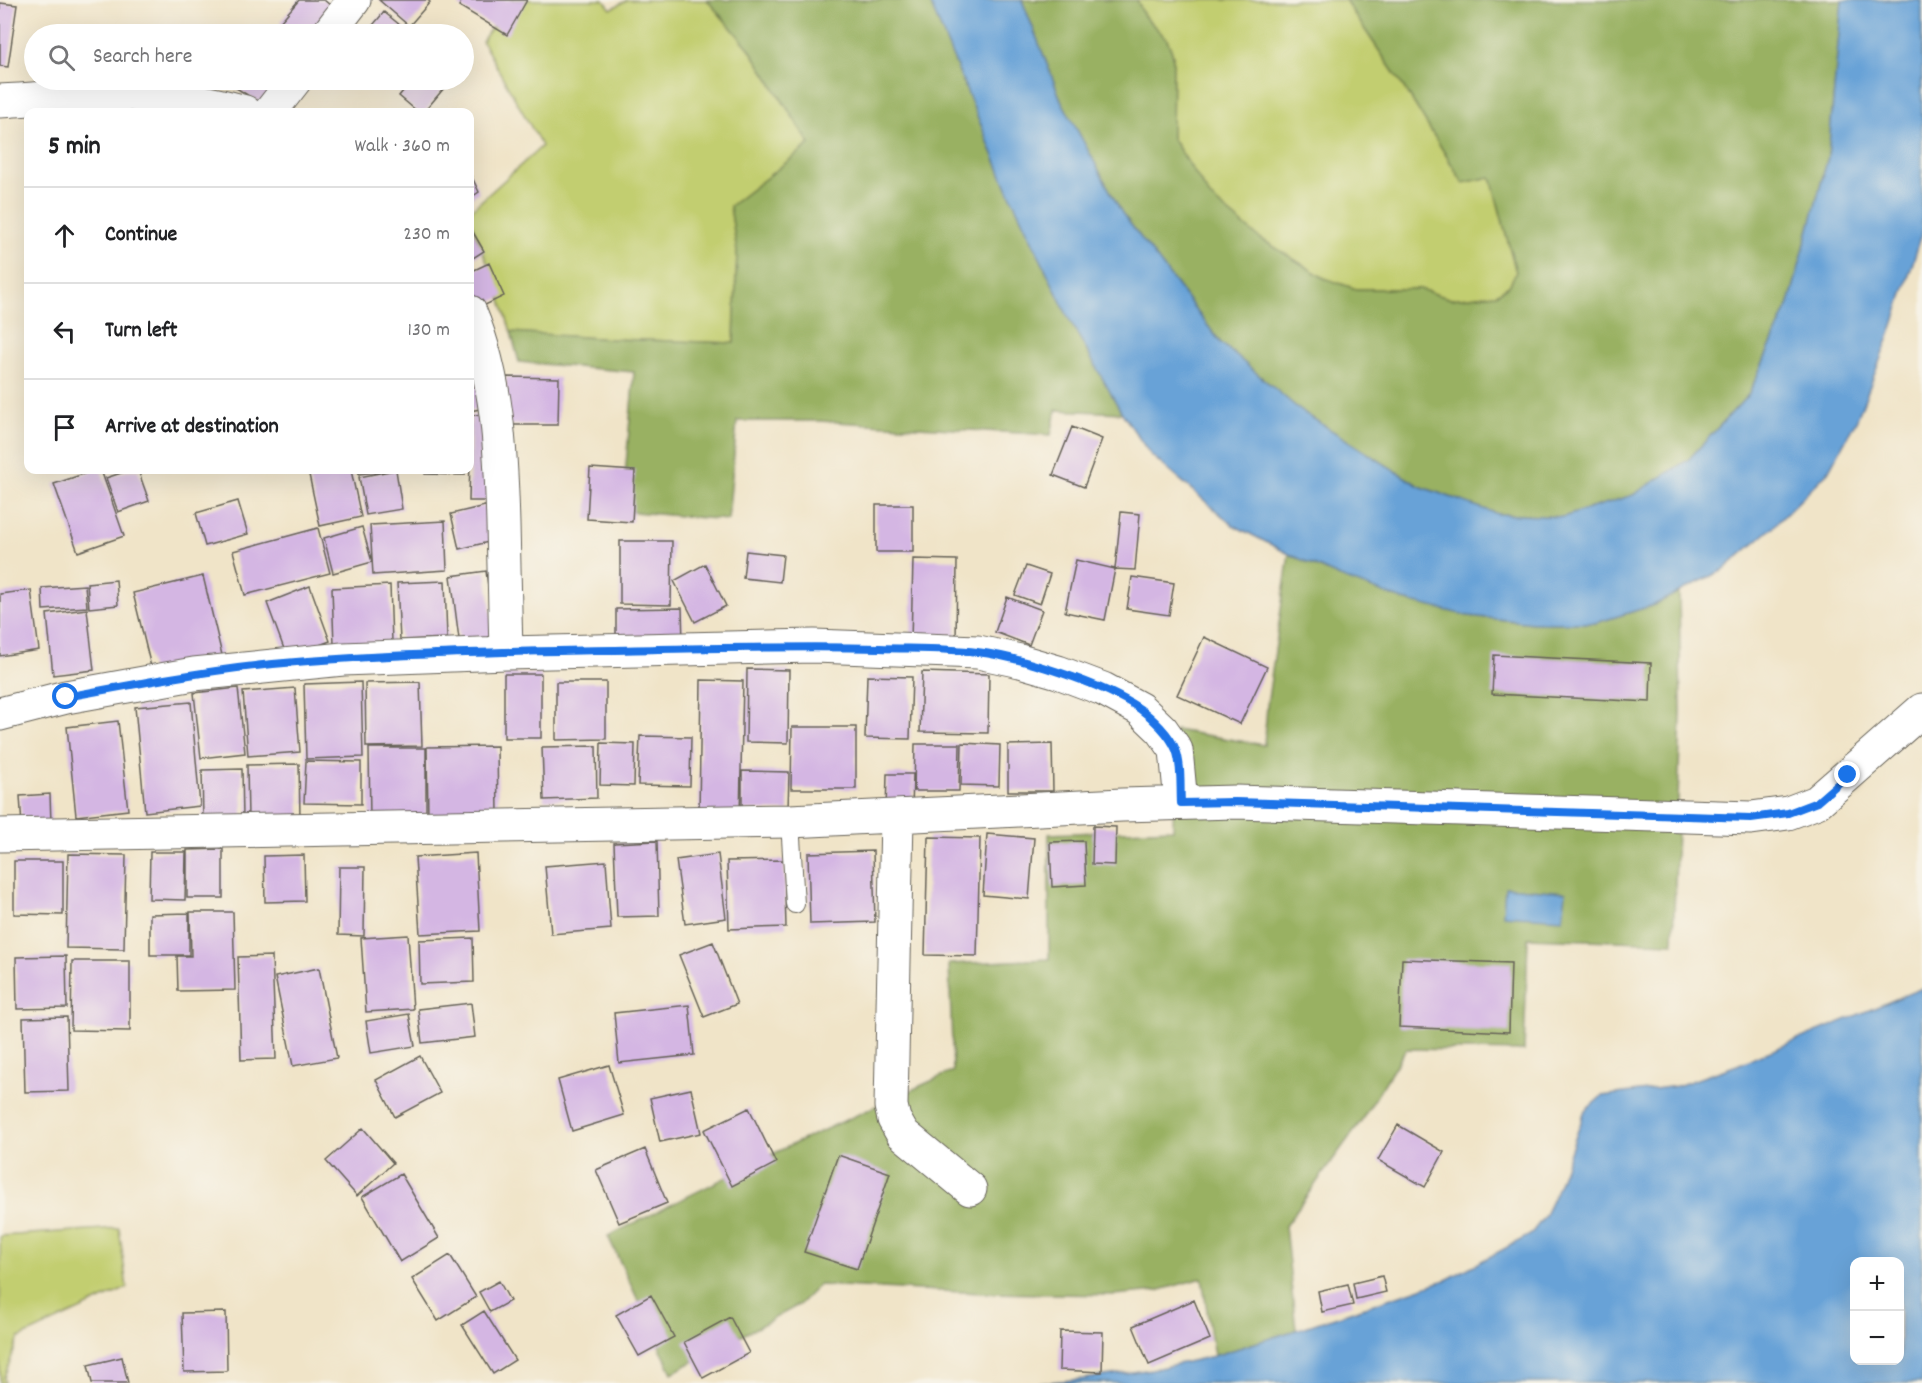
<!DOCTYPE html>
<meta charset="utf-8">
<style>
body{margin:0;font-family:Dekko,sans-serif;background:#f2f2f2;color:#202124}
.controls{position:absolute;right:18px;bottom:18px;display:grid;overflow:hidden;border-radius:12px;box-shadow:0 6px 24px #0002}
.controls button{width:54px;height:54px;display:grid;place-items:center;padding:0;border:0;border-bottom:2px solid #e0e0e0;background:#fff;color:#202124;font:30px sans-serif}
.stop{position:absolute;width:18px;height:18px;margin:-14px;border:4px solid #1a73e8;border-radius:50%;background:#fff}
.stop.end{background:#1a73e8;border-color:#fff;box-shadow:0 2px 6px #0008}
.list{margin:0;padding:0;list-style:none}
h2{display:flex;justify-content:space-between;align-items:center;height:78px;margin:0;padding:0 24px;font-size:26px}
h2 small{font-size:20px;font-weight:400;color:#757577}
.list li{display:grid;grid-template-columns:39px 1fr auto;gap:18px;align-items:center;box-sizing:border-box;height:96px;padding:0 24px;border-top:2px solid #e0e0e0}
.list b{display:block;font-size:22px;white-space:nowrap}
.list em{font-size:20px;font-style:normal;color:#757577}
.icon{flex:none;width:33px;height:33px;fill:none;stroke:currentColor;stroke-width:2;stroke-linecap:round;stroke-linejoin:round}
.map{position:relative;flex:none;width:1922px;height:1383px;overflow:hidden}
.search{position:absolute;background:#fff;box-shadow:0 6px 24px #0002;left:24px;top:24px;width:450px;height:66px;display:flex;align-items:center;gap:15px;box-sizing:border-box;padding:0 21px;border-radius:33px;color:#757577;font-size:22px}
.panel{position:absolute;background:#fff;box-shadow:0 6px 24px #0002;left:24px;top:108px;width:450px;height:366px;border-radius:12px}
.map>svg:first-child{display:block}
</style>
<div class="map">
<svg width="1922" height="1383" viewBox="0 0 1922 1383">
<rect width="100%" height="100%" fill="#f7f3e8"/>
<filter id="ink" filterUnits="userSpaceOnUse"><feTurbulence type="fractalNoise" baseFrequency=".0167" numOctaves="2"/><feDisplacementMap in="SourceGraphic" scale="12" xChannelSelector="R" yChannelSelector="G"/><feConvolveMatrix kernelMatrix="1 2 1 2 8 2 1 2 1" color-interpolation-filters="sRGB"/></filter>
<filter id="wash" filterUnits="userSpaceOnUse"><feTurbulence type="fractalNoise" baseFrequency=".008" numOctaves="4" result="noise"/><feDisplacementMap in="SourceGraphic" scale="24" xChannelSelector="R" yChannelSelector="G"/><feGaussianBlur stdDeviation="1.35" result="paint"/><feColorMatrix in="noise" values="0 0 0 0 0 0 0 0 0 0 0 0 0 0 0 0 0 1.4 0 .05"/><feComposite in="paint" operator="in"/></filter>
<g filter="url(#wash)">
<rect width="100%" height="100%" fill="#f0e4c8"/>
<!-- green -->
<path fill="#c2ce70" stroke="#6f7546" stroke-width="1.5" d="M511,0h93l7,9 16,-9h80l42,48 61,96 -80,62 7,45 -3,92 -123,-4 -100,-7 -14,-45 -27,-67v-9l72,-65 -60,-105z
M1137,0h208l64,95 54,88 28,-6 25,95 -7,14 -13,8 -45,5 -31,-10h-64l-32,-11 -66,-41 -47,-39 -39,-60 1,-83 -6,-16 -23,-23z
M119,1228l8,60 -108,50 -15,39 1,6h-5v-147z"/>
<!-- forest -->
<path fill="#99b162" stroke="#5a663f" stroke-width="1.5" d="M707,0h222l79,190 61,129 53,94 -66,-3 -5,25 -232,-14h-82l-9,99 -106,-9 12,-139 -115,-10 -8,-30 100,7 123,4 3,-92 -7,-45 80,-62 -61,-96z
M1022,0h115l7,16 23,23 6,16 -1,83 39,60 47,39 66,41 32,11h64l31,10 45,-5 13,-8 7,-14 -25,-95 -28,6 -54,-88 -64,-95h497l-14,157 -39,147 -40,90 -61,66 -54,35 -71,22 -65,-3 -79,-28 -118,-75 -80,-68 -99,-130 -61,-113z
M1289,554l52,23 128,39 65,7h62l58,-18 25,-13 2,121 -8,230 -145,-5 -4,113 -118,-2 -45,72 -76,105 11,104 -82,26 -12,-78 -45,13 -43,4 -132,-2 -163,-8 -20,20 -127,68 -64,-137 179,-89 166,-76 -4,-107 100,-5v-125l124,-5 2,-99 89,15 3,-39z"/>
<!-- water -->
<path fill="#67a2d7" stroke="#425f7a" stroke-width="1.5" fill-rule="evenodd" d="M929,0h93l39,100 61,113 99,130 80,68 118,75 79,28 65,3 70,-22 55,-35 61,-66 40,-90 39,-147 14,-157h80v234l-31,98 -34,87 -29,53 -56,56 -49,42 -44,22 -25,13 -58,18h-62l-65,-7 -66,-16 -63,-23 -51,-23 -56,-29 -83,-71 -28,-41 -53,-94 -61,-129z
M1505,887l61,5 -3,27 -60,-4z
M1922,988v395h-885l48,-4 74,-11 55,-12 82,-26 152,-51 82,-44 14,-18 11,-23 30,-83 17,-15 75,-10 60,-21zM1854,1262h46v98h-46z"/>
<g id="blocks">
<!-- building -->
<path fill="#d4b6e3" d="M299,0h25l13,11 -19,23h-23l-15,-12z
M379,0h49l2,2 -21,24z
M462,0h65l-20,35 -48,-29z
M0,3l17,2 -9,62 -8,-1z
M384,12l27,22h-38l-5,-3z
M226,80h62l-18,29 -45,-28z
M334,80h17l-6,7z
M412,80h36l2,1 -26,31h-6l-19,-16z
M470,173l9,19 -9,6z
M470,227l14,24 -14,9z
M489,263l15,33 -25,12 -9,-21v-15z
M470,363l15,45 -15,3z
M506,377l53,1 -1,47h-52z
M471,415l21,1 -1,85h-22z
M1072,427l30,12 -18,48 -31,-12z
M590,468l45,3 -3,51 -45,-3z
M95,470h6l23,66 -46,16 -24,-68z
M130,470h8l11,31 -31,11 -12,-34z
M308,470h43l10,47 -41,9z
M358,470h25v1l-24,3z
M395,470h1l6,39 -36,6 -7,-38z
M425,470h40v5l-40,-1z
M238,501l10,33 -43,12 -9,-33z
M489,505l8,35 -38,9 -8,-35z
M876,505h37v47h-37z
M1121,512l19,2 -5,56 -20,-1z
M445,521l2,49 -74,5 -3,-50z
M362,527l10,35 -39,11 -9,-35z
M318,528l12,45 -85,22 -12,-44z
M620,541h52l-1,64 -51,-1z
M746,551l37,4 -3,27 -37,-4z
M913,559l44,1 -1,83 -45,-1z
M1076,560l39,9 -10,51 -40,-8z
M705,564l21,42 -31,16 -21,-41z
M1026,566l24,8 -10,30 -25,-9z
M486,571l9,71 -35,5 -9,-71z
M203,576l19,79 -70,16 -19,-78z
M1132,577l42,6 -5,32 -42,-6z
M116,580l2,25 -29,3 -2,-25z
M445,581l2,57 -47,2 -3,-57z
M85,585l2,22 -44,3 -1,-22z
M390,585l2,57 -58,3 -2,-57z
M310,586l20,55 -43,16 -20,-54z
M31,590l8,60 -39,6v-62z
M1007,597l35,13 -13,35 -34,-13z
M682,608l1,36 -67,1v-36z
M87,609l7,61 -41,5 -6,-61z
M1204,637l63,30 -27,57 -63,-29z
M1494,655l157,8 -1,39 -158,-8z
M747,669l42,1 -1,73 -42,-1z
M922,672l67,2 -1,59 -68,-1z
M504,674h37v64h-37z
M867,676l45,1 -2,62 -45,-1z
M701,680l42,1 -3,133 -41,-1z
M361,682l2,75 -57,2 -2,-75z
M420,682l2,64 -56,1 -1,-64z
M556,682h50v57l-50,1z
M238,688l7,65 -44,5 -7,-65z
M295,688l5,64 -52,4 -5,-64z
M191,702l9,104 -55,6 -10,-105z
M118,721l10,89 -52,6 -9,-89z
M792,727h64v62h-65z
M640,736l51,1 -1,49 -52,-1z
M601,743l34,1 -1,42 -34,-1z
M962,743l38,2 -1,41 -38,-1z
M915,744h45l-1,47h-45z
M1052,744l1,47h-45v-46z
M497,746l1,69 -70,1 -1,-69z
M596,746l1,52 -53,2 -2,-53z
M369,748h57v72h-56z
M306,761l55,1v42l-57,-1z
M299,764l1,54 -52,1 -1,-54z
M242,769l1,49 -40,2 -1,-50z
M742,771l47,1 -1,39 -46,-1z
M887,774h26l-1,38 -26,-1z
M50,794l1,30 -29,2 -2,-30z
M1093,826l23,1 -1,38 -23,-1z
M987,834l47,4 -5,61 -46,-4z
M928,837l52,1 -3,118 -52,-1z
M657,841l2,75 -42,1 -3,-74z
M1084,841l2,44 -34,2 -2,-45z
M223,849v49h-36v-48z
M873,851l2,71 -65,2 -2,-71z
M150,852h36l-1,48 -36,-1z
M476,853l4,78 -60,3 -5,-77z
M68,854l58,1 -2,94 -58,-1z
M718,854l8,64 -41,6 -9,-64z
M304,855l1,46 -40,1 -1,-46z
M784,860l2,67 -57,2 -2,-68z
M14,861h49v54l-49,-1z
M606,861l5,68 -60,5 -6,-68z
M339,867h26l-1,69 -26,-1z
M190,912h43l2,78 -57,1 -1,-35h14z
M189,913v42h-39v-41z
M408,935l5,74 -47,3 -5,-74z
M473,938l1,44 -54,2 -1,-44z
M713,942l24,62 -33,13 -25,-62z
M66,956l1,52 -50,1 -1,-52z
M272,956l4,103 -35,1 -3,-103z
M1402,959l109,4 -2,69 -110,-5z
M72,961h58v70l-59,-1z
M319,968l18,90 -44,8 -18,-89z
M471,1003l4,34 -53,6 -4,-34z
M689,1005l5,50 -75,8 -5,-50z
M409,1014l6,32 -44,7 -5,-32z
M67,1017l2,74 -44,1 -2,-74z
M420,1056l20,37 -45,24 -19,-37z
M609,1065l15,50 -52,16 -14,-51z
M691,1089l10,44 -41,9 -10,-44z
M749,1108l27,55 -44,23 -28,-56z
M1398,1125l46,27 -19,35 -47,-27z
M363,1128l30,35 -36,33 -31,-35z
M645,1149l22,54 -48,20 -23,-53z
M838,1155l52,18 -33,96 -53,-17z
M401,1174l38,64 -39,24 -38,-65z
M450,1255l26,42 -38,24 -26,-42z
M1382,1276l4,16 -30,7 -3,-16z
M499,1281l11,20 -20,11 -11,-20z
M1348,1284l5,21 -31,7 -4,-21z
M651,1295l23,42 -35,19 -23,-41z
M1194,1300l16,39 -61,26 -16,-39z
M484,1311l31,49 -22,14 -31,-49z
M226,1312l1,59 -43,1 -2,-59z
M730,1317l19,36 -46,25 -19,-36z
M1060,1331l43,1 -1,40 -43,-2z
M122,1357l6,26h-36l-4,-18z"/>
</g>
</g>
<g filter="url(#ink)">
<use href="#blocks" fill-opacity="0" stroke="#666258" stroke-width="1.5"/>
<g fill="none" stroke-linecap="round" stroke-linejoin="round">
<!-- service casing -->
<g stroke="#666258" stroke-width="20">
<path id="service" d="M790,821l5,83"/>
</g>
<!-- minor casing -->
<g stroke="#666258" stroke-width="35">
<path id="minor" d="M328,34l26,-34
M0,101c42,-2 84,-7 126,-7 40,1 80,7 119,18
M270,112l25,-32
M470,312c28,67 31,140 33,212 1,43 2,86 3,129
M0,714l66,-17 128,-23 149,-15 163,-6 308,-7 164,6 42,9 38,11 45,17 37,20 22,21 14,20 5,53
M897,817l-6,289 3,13 8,14 68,56
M0,835l790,-14 332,-16 113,-3 516,16 37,-5 29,-11 105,-92"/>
</g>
<!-- service -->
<use href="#service" stroke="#fff" stroke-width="18"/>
<!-- minor -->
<use href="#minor" stroke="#fff" stroke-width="33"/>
</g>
</g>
<g fill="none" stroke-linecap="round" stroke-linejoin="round" filter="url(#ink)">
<!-- route -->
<path stroke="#1a73e8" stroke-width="8" d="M66,697c69,-13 138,-26 207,-33 128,-12 257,-12 385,-15 74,-1 148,-3 222,-1 32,1 65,0 97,4 43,5 128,32 163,57 13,9 30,26 36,41 6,15 4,37 5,53l54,-1 516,16 37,-5 29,-11 31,-27"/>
</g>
</svg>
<div class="controls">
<button>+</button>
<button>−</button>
</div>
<div class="stop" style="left:66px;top:697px"></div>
<div class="stop end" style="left:1848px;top:775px"></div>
<div class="search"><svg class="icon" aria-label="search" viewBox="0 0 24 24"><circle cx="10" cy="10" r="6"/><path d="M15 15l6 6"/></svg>Search here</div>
<section class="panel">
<h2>5 min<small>Walk · 360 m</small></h2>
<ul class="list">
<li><svg class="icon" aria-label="ahead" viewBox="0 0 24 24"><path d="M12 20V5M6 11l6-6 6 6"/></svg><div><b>Continue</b></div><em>230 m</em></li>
<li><svg class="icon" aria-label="left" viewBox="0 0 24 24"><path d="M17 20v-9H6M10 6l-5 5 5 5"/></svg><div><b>Turn left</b></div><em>130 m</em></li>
<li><svg class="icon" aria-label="arrive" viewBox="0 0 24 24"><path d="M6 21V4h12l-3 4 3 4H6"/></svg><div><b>Arrive at destination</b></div></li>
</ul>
</section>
</div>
